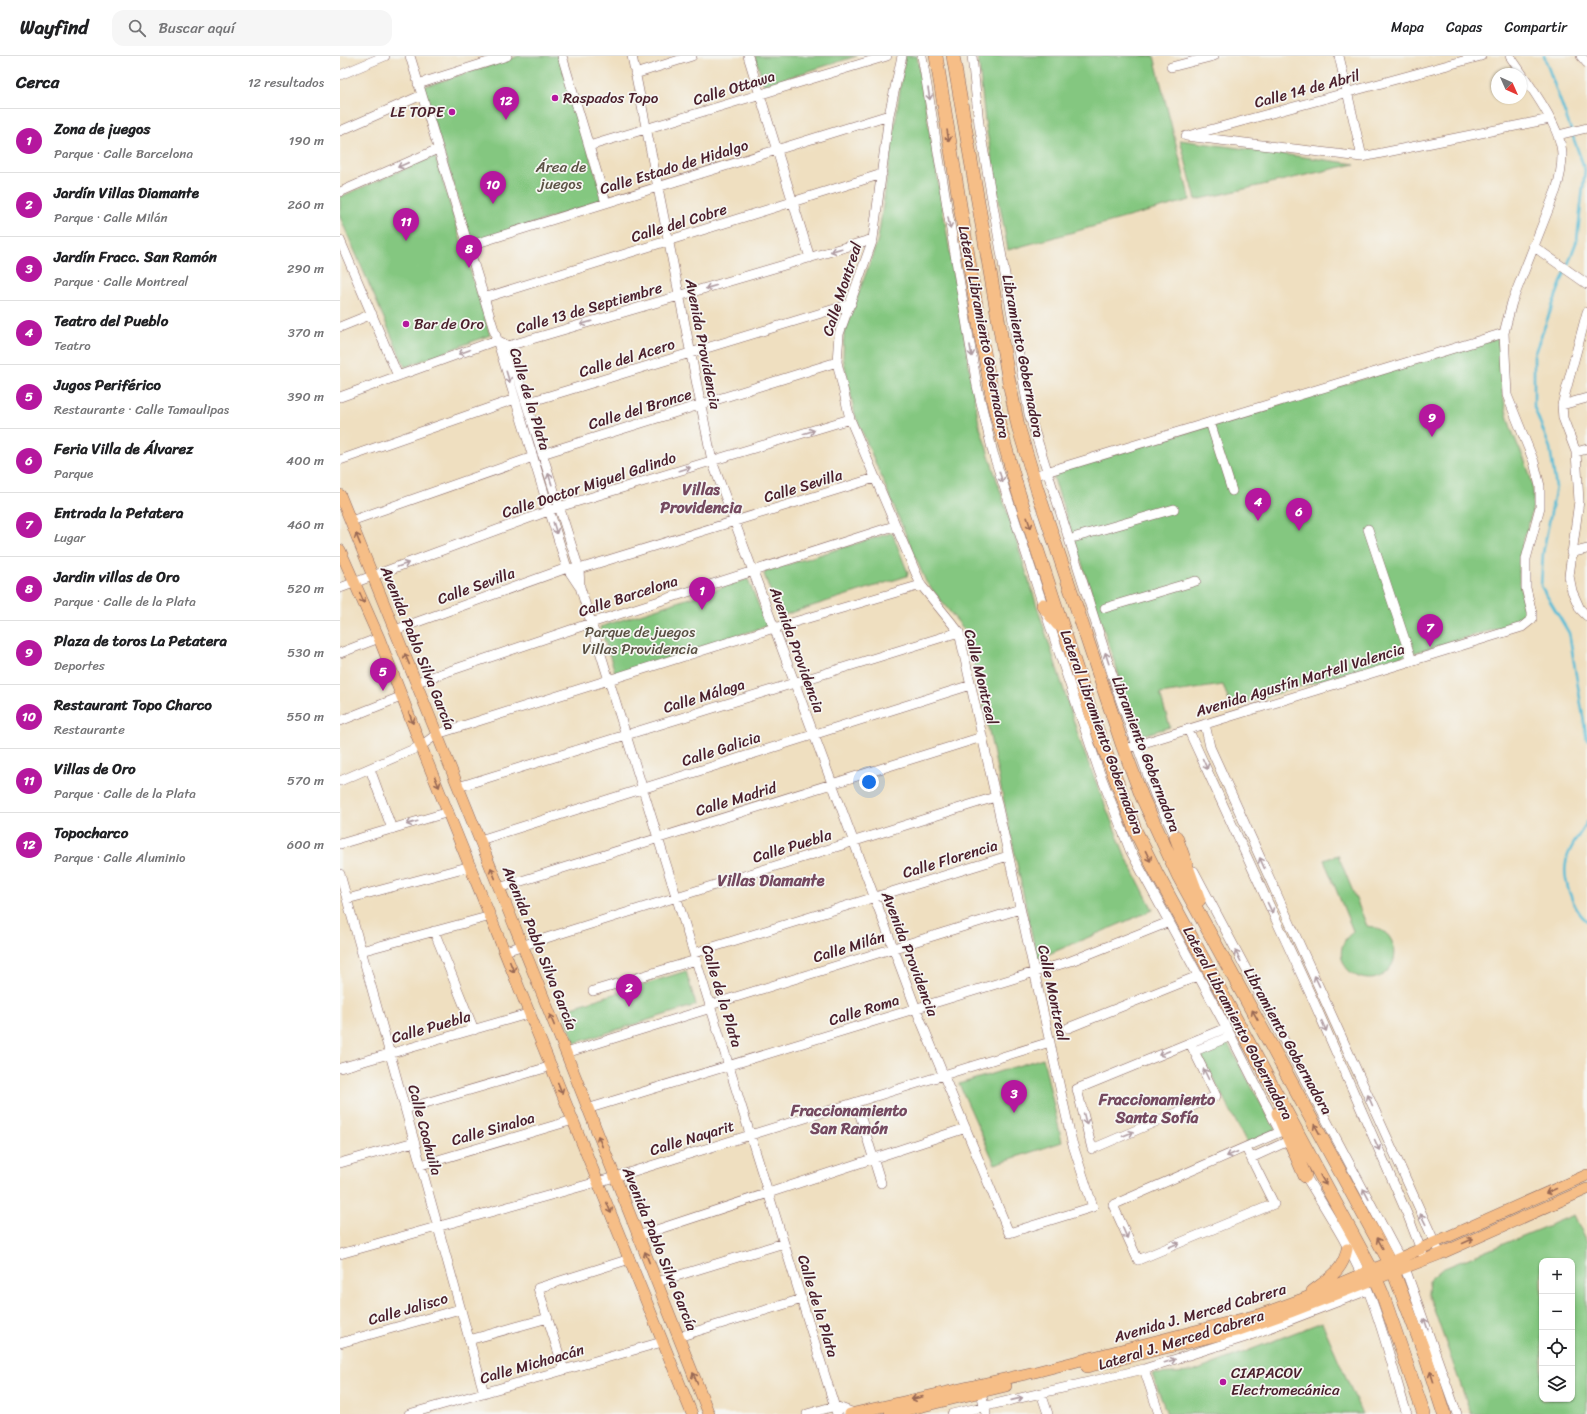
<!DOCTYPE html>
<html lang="es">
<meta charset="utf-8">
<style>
body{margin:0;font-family:Sriracha,sans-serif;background:#f6f6f6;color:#202124}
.controls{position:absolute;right:12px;bottom:12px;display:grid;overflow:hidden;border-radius:8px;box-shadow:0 1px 3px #0004}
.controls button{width:36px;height:36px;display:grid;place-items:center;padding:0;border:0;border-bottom:1px solid #e0e0e0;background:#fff;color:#202124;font:20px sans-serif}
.compass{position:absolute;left:1151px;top:12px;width:36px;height:36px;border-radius:50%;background:#fff;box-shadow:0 1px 3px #0004;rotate:135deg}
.you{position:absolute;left:529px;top:726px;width:14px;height:14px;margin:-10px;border:3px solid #fff;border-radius:50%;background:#1a73e8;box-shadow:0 0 0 6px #1a73e833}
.badge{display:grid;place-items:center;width:26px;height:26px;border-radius:50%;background:#b5179e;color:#fff;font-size:13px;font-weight:700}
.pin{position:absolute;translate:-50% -33px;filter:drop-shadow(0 1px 2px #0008)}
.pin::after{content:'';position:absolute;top:21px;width:14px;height:12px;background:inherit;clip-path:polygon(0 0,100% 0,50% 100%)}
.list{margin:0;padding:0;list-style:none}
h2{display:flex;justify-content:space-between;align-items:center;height:52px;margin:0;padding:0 16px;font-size:17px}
h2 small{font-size:13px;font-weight:400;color:#757577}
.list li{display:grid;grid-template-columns:26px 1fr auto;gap:12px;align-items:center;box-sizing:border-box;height:64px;padding:0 16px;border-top:1px solid #e0e0e0}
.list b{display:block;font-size:15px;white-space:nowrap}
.list p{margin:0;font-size:13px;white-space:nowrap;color:#757577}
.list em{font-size:13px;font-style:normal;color:#757577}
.icon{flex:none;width:22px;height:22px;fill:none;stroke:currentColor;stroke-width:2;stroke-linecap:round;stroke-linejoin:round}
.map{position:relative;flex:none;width:1247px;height:1358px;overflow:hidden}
header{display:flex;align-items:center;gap:24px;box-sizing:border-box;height:56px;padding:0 20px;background:#fff;border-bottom:1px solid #e0e0e0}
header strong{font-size:19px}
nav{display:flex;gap:22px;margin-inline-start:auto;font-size:14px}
.search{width:280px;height:36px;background:#f6f6f6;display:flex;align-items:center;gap:10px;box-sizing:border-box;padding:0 14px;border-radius:12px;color:#757577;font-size:15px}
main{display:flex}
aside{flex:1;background:#fff}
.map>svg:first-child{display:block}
</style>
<header>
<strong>Wayfind</strong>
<div class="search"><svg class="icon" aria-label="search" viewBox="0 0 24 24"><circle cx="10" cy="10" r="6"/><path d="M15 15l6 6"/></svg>Buscar aquí</div>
<nav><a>Mapa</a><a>Capas</a><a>Compartir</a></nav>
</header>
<main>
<aside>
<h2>Cerca<small>12 resultados</small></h2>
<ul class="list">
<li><span class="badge">1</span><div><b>Zona de juegos</b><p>Parque · Calle Barcelona</p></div><em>190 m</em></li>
<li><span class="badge">2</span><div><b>Jardín Villas Diamante</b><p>Parque · Calle Milán</p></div><em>260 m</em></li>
<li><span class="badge">3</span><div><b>Jardín Fracc. San Ramón</b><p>Parque · Calle Montreal</p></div><em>290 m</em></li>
<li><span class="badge">4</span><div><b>Teatro del Pueblo</b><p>Teatro</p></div><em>370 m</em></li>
<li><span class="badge">5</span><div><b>Jugos Periférico</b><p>Restaurante · Calle Tamaulipas</p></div><em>390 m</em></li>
<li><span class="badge">6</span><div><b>Feria Villa de Álvarez</b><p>Parque</p></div><em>400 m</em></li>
<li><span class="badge">7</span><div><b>Entrada la Petatera</b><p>Lugar</p></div><em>460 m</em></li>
<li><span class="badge">8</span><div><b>Jardin villas de Oro</b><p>Parque · Calle de la Plata</p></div><em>520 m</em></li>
<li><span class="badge">9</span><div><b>Plaza de toros La Petatera</b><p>Deportes</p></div><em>530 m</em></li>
<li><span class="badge">10</span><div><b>Restaurant Topo Charco</b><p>Restaurante</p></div><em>550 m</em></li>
<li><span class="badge">11</span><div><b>Villas de Oro</b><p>Parque · Calle de la Plata</p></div><em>570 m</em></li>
<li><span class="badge">12</span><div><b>Topocharco</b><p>Parque · Calle Aluminio</p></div><em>600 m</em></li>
</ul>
</aside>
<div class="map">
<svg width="1247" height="1358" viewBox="0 0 1247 1358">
<rect width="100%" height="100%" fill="#f6f6f2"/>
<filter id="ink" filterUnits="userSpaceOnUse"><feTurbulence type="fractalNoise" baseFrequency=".025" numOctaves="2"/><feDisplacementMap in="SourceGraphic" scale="8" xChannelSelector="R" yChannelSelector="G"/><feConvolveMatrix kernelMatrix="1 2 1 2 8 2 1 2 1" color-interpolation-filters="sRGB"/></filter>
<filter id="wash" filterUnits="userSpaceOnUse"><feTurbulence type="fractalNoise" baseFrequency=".012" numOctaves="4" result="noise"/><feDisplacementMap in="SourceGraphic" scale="16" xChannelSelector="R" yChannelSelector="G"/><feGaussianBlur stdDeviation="0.9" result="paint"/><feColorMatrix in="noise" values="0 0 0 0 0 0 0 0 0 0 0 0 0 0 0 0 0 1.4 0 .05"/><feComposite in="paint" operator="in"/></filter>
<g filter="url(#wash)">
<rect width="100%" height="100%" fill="#efdfc0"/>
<!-- green -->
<path fill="#84c780" stroke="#677356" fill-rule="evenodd" d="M179,0h40l45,145 -132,42 -49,-156z
M415,0h102l-93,29z
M565,0h12l62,368 103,323 43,108 28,55 -116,49 -58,-275 -13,-52 -40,-50 -71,-167 -12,-58 1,-22 34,-96z
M638,0h176l36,144 -182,50 -23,-129z
M840,84l175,24 -159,36z
M95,100l55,179 -85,32 -65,-150v-20z
M1158,282c2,30 3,61 13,90 7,21 20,40 22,63 2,25 -9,41 -13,64 -3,19 1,40 6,57l-4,9 -291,86 -8,-22 -63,9 10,33 -31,9 -87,-263z
M551,477l2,2 15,38 -1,3 -126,40 -2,-1 -15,-41 2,-3z
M408,523l19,47 -151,49 -16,-48z
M998,799l29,71c12,2 22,6 26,18 3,7 2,15 -1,21 -18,31 -64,5 -47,-25 2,-3 6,-6 8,-9l-29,-71z
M346,915l10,34 -121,38 -12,-33z
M887,986l49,89 -29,12 -47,-90z
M703,1002l19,84 -67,22 -36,-80z
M1234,1159l13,27v172h-116l-43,-121 1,-13 13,-11zM1202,1205h30v138h-30z
M982,1266l40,92h-195l-15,-40 41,-2z"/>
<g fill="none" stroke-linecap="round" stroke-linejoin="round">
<!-- stream -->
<path stroke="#58bdd7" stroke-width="2.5" d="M1204,0l27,74
M1227,211l10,-27 8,-70 -13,-36
M1225,216l-31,83v52l16,41 6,39 -13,66 -2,33 28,47 18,107
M1247,766c-6,11 -16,23 -20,36 -6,18 5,51 20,63"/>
</g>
</g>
<g filter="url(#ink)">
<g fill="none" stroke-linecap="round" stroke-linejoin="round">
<!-- minor casing -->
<g stroke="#84625f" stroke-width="10">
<path id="minor" d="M70,0l157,512 12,18
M222,0l44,147
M292,0l80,405 204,548 93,224 84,-26 -21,-65 -113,-510 -38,-47 -71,-166 -13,-57 2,-28 34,-95 16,-124 13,-59
M408,0l62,202
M582,0l55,330 16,67 50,152 56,166 31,79 101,186 49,96
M632,0l7,68 50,290 91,285 35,96 23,47
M999,0l23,101
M1241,0l6,7
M831,11l43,-11
M295,18l57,-18
M0,19l45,-19
M78,28l89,-28
M0,75l82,-36
M851,79l290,-79
M1218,79l29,-7
M846,80l176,21 188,-38
M249,90l298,-90
M0,136l98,-43
M0,184l58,136
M128,190l421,-131
M1193,190l54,38
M144,242l398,-124
M1247,256l-25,93 1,13 13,34 3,49 -10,75 3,15 8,18 7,7
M0,271l32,-13
M168,290l71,223 1,18 257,827
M0,341l157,-57 11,6 365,-107
M186,347l325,-99
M1222,349l25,-7
M870,366l22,69
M1236,396l11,-3
M202,398l295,-92
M0,404l175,-61
M693,420l471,-143
M11,465l182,-64
M1028,473l44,132
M736,481l98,-28
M1231,497l16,-4
M0,532l219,-81 291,-88
M765,552l91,-27
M55,574l172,-62 12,1 296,-91
M0,597l39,-15
M77,626l174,-59 303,-97
M0,665l63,-25
M865,668l5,23 230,507
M848,673l125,271 95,216 15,39
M784,693l398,-122 10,-8v-6l-6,-25v-29l14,-52v-21l-6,-24 -27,-67 -3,-62 8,-31 44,-112c4,-12 6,-23 6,-36 -1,-29 -36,-73 -52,-98
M30,713l22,60
M0,725l81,-35 16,-12 337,-106 147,-43
M118,731l501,-155
M140,784l491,-155
M0,788l109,-32
M854,815l211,397 52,146
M0,818l144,519
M159,832l483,-151
M7,843l124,-33
M94,875l40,99
M21,895l130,-35
M165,895l490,-154
M354,897l314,-97
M253,935l103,-31
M370,949l310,-96
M728,972l130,-52
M850,987l26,53 -124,53 -15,-60 149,-61
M855,995l36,-15
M226,997l145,-45
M0,1012l191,-55
M516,1046l25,81
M65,1053l147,-43
M247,1053l484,-148 98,-39
M906,1092l28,56 -136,56 -25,-55 167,-73
M911,1102l35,-16
M0,1107l74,-21
M81,1109l152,-45
M962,1114c23,39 49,77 65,118 17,41 26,84 40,126
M298,1180l328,-108
M0,1198l275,-77 435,-135
M317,1226l127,-39
M338,1281l124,-38
M129,1284l79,-22
M0,1287l120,-34
M804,1313l15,45
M224,1314l-26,-82 92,-29
M641,1336l5,22
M701,1337l7,21
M69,1358l253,-72
M467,1358l28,-8 19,7
M612,1358l192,-45 99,-31 125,-48"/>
</g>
<!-- major casing -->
<g stroke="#84625f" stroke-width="12">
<path id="major" d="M0,439l226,558 143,361
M0,494l39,88 42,108 271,668
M972,1235c17,-13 31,-20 35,-42
M747,1311l149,-36 54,-19 150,-58 147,-65
M510,1358l185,-42 226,-58 39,-14 100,-42 187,-83
M550,1358l116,-28"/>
</g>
<!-- highway casing -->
<g stroke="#84625f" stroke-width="14">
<path id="highway" d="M596,0l45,280 13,69 8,30 16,56 76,231 42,110 20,40 216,398 10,23 42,121
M613,0l56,326 9,44 19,63 85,255 20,53 37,80 211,386 34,89 20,62
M703,549l15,19
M836,781l23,63
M938,1057l27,63"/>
</g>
<!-- minor -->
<use href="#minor" stroke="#fff" stroke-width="9"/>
<!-- major -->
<use href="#major" stroke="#f6be87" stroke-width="11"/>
<!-- highway -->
<use href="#highway" stroke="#f6be87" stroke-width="13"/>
</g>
<!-- one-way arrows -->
<defs><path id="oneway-shaft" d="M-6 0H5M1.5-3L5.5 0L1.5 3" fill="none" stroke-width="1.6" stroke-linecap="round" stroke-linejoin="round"/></defs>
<g stroke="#ae9aa0">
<use href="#oneway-shaft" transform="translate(589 38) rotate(81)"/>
<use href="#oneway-shaft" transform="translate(63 109) rotate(156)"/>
<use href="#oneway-shaft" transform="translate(609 167) rotate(80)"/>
<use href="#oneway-shaft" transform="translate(496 194) rotate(164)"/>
<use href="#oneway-shaft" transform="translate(371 231) rotate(164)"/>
<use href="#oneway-shaft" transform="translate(246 267) rotate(164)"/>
<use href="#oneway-shaft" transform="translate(631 295) rotate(80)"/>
<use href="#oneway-shaft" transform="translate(124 296) rotate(160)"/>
<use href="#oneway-shaft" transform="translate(168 321) rotate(73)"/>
<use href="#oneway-shaft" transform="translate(469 376) rotate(-17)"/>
<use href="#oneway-shaft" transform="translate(345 413) rotate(-17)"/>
<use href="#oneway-shaft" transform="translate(661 421) rotate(72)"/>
<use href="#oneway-shaft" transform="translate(210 423) rotate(-108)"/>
<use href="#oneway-shaft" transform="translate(215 472) rotate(73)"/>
<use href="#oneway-shaft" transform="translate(63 509) rotate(-20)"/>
<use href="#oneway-shaft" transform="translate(767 602) rotate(-108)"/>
<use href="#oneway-shaft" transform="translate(865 708) rotate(66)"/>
<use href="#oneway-shaft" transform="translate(72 767) rotate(164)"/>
<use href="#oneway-shaft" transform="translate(922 807) rotate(-114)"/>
<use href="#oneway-shaft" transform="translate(930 852) rotate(65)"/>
<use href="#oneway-shaft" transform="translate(898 900) rotate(-118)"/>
<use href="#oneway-shaft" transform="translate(977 925) rotate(-115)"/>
<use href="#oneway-shaft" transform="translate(984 970) rotate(66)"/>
<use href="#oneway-shaft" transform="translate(824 997) rotate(158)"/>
<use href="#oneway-shaft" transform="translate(866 1018) rotate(-116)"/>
<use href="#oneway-shaft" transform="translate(1030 1044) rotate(-114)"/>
<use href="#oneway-shaft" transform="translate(745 1063) rotate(76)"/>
<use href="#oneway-shaft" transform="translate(788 1078) rotate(-23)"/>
<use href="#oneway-shaft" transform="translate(1037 1089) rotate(66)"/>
<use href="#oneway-shaft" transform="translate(892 1098) rotate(157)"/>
<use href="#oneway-shaft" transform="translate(1026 1138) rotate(-118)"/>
<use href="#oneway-shaft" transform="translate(1083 1163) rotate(-117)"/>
<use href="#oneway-shaft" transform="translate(785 1177) rotate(66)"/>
<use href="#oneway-shaft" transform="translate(834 1189) rotate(-23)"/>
<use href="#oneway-shaft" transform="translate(1086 1268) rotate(-109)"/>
<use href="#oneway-shaft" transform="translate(830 1305) rotate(-17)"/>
<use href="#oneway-shaft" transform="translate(677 1343) rotate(-13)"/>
</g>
<g stroke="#976754">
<use href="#oneway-shaft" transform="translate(608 80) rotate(81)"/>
<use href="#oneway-shaft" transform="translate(689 467) rotate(72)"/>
<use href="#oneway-shaft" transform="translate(18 483) rotate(-112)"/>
<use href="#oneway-shaft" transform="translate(22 542) rotate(66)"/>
<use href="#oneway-shaft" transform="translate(67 603) rotate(-113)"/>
<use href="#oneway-shaft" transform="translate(71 662) rotate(70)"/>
<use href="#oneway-shaft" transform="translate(97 726) rotate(67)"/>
<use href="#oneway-shaft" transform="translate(808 800) rotate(64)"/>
<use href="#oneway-shaft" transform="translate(153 817) rotate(-112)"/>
<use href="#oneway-shaft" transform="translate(172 911) rotate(68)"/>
<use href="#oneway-shaft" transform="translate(915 959) rotate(-119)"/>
<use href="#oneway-shaft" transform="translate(212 964) rotate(-112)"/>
<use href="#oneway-shaft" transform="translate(220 1032) rotate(68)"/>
<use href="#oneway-shaft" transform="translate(977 1073) rotate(-119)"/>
<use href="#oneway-shaft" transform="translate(260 1085) rotate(-112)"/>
<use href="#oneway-shaft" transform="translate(983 1124) rotate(61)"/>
<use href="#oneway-shaft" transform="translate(1211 1135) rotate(156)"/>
<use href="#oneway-shaft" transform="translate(269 1152) rotate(68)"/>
<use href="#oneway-shaft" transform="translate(1128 1185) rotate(-24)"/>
<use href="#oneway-shaft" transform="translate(1040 1187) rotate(-118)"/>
<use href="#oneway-shaft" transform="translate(307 1201) rotate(-112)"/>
<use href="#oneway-shaft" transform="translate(1092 1321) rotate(-108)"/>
<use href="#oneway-shaft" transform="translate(355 1322) rotate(-112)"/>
<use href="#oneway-shaft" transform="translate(577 1342) rotate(167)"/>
</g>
</g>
<!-- markers -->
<g fill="#b5179e" stroke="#f6f6f2" stroke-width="1.5">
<circle cx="215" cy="42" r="4"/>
<circle cx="112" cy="56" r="4"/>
<circle cx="66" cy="268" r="4"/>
<circle cx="883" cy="1326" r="4"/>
</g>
<g text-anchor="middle" stroke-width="3.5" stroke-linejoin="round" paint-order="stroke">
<!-- street labels -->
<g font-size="15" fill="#4a1f2b" stroke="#f6f6f2">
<text transform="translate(394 32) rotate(-17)" y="5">Calle Ottawa</text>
<text transform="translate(967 33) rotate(-15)" y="5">Calle 14 de Abril</text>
<text transform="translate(334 111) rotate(-17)" y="5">Calle Estado de Hidalgo</text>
<text transform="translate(339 167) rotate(-17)" y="5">Calle del Cobre</text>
<text transform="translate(502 233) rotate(-72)" y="5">Calle Montreal</text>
<text transform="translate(249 252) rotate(-16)" y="5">Calle 13 de Septiembre</text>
<text transform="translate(644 276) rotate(79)" y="5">Lateral Libramiento Gobernadora</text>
<text transform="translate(363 288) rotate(79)" y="5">Avenida Providencia</text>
<text transform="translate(683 300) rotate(79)" y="5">Libramiento Gobernadora</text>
<text transform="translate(287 302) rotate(-17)" y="5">Calle del Acero</text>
<text transform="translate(190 343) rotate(73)" y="5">Calle de la Plata</text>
<text transform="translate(300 353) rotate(-17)" y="5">Calle del Bronce</text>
<text transform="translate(249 429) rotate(-18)" y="5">Calle Doctor Miguel Galindo</text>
<text transform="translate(463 430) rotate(-17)" y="5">Calle Sevilla</text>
<text transform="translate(136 530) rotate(-20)" y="5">Calle Sevilla</text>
<text transform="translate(288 540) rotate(-18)" y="5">Calle Barcelona</text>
<text transform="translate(78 592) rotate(68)" y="5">Avenida Pablo Silva García</text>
<text transform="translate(457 594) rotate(70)" y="5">Avenida Providencia</text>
<text transform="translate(641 621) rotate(76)" y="5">Calle Montreal</text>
<text transform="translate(960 624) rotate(-17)" y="5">Avenida Agustín Martell Valencia</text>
<text transform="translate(364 640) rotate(-17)" y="5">Calle Málaga</text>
<text transform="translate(762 676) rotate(70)" y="5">Lateral Libramiento Gobernadora</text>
<text transform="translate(381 693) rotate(-18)" y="5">Calle Galicia</text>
<text transform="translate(806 698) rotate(69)" y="5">Libramiento Gobernadora</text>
<text transform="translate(396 743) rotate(-17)" y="5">Calle Madrid</text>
<text transform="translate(452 790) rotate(-17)" y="5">Calle Puebla</text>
<text transform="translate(610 803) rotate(-17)" y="5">Calle Florencia</text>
<text transform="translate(509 891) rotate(-17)" y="5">Calle Milán</text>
<text transform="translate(200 892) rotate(68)" y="5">Avenida Pablo Silva García</text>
<text transform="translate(570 898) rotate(69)" y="5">Avenida Providencia</text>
<text transform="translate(713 937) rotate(78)" y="5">Calle Montreal</text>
<text transform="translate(382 940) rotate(73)" y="5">Calle de la Plata</text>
<text transform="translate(524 954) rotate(-17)" y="5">Calle Roma</text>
<text transform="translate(898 967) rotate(62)" y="5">Lateral Libramiento Gobernadora</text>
<text transform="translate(91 971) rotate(-16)" y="5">Calle Puebla</text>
<text transform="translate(948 985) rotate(61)" y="5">Libramiento Gobernadora</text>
<text transform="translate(153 1073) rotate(-16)" y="5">Calle Sinaloa</text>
<text transform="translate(85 1074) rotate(75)" y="5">Calle Coahuila</text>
<text transform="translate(352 1082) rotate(-17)" y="5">Calle Nayarit</text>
<text transform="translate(320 1193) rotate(68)" y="5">Avenida Pablo Silva García</text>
<text transform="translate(478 1250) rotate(73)" y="5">Calle de la Plata</text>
<text transform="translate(68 1253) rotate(-16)" y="5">Calle Jalisco</text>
<text transform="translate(860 1257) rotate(-16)" y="5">Avenida J. Merced Cabrera</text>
<text transform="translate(841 1284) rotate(-17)" y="5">Lateral J. Merced Cabrera</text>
<text transform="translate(192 1308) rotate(-16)" y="5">Calle Michoacán</text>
</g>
<!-- poi labels -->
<g font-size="15" fill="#4a1f2b" stroke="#f6f6f2" text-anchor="start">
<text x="223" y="47">Raspados Topo</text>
<text x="104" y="61" text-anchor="end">LE TOPE</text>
<text x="74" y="273">Bar de Oro</text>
<text x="891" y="1322">CIAPACOV<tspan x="891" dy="17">Electromecánica</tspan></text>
</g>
<!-- park labels -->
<g font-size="15" fill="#5b5144" stroke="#f6f6f2">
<text x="221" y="116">Área de<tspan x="221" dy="17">juegos</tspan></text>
<text x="300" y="581">Parque de juegos<tspan x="300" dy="17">Villas Providencia</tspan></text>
</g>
<!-- neighbourhood labels -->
<g font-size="16" font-weight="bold" fill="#754a60" stroke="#f6f6f2">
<text x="361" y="439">Villas<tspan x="361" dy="18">Providencia</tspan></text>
<text x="431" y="830">Villas Diamante</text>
<text x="817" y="1049">Fraccionamiento<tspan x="817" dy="18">Santa Sofía</tspan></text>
<text x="509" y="1060">Fraccionamiento<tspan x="509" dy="18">San Ramón</tspan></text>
</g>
</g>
</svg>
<div class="controls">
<button>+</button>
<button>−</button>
<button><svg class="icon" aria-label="locate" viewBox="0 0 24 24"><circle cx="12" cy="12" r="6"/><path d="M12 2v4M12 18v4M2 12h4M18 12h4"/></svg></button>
<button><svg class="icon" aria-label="layers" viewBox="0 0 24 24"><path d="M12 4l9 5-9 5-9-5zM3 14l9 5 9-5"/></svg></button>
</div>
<svg class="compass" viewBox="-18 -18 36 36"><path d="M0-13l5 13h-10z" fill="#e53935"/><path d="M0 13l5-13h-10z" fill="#757577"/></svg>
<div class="you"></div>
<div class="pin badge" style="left:362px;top:554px">1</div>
<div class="pin badge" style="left:289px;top:951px">2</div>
<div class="pin badge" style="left:674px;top:1057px">3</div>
<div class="pin badge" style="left:918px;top:465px">4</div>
<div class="pin badge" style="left:43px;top:635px">5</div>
<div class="pin badge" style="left:959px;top:475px">6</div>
<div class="pin badge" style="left:1090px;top:591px">7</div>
<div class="pin badge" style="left:129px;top:212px">8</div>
<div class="pin badge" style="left:1092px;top:381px">9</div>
<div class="pin badge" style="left:153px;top:148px">10</div>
<div class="pin badge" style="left:66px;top:185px">11</div>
<div class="pin badge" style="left:166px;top:64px">12</div>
</div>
</main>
